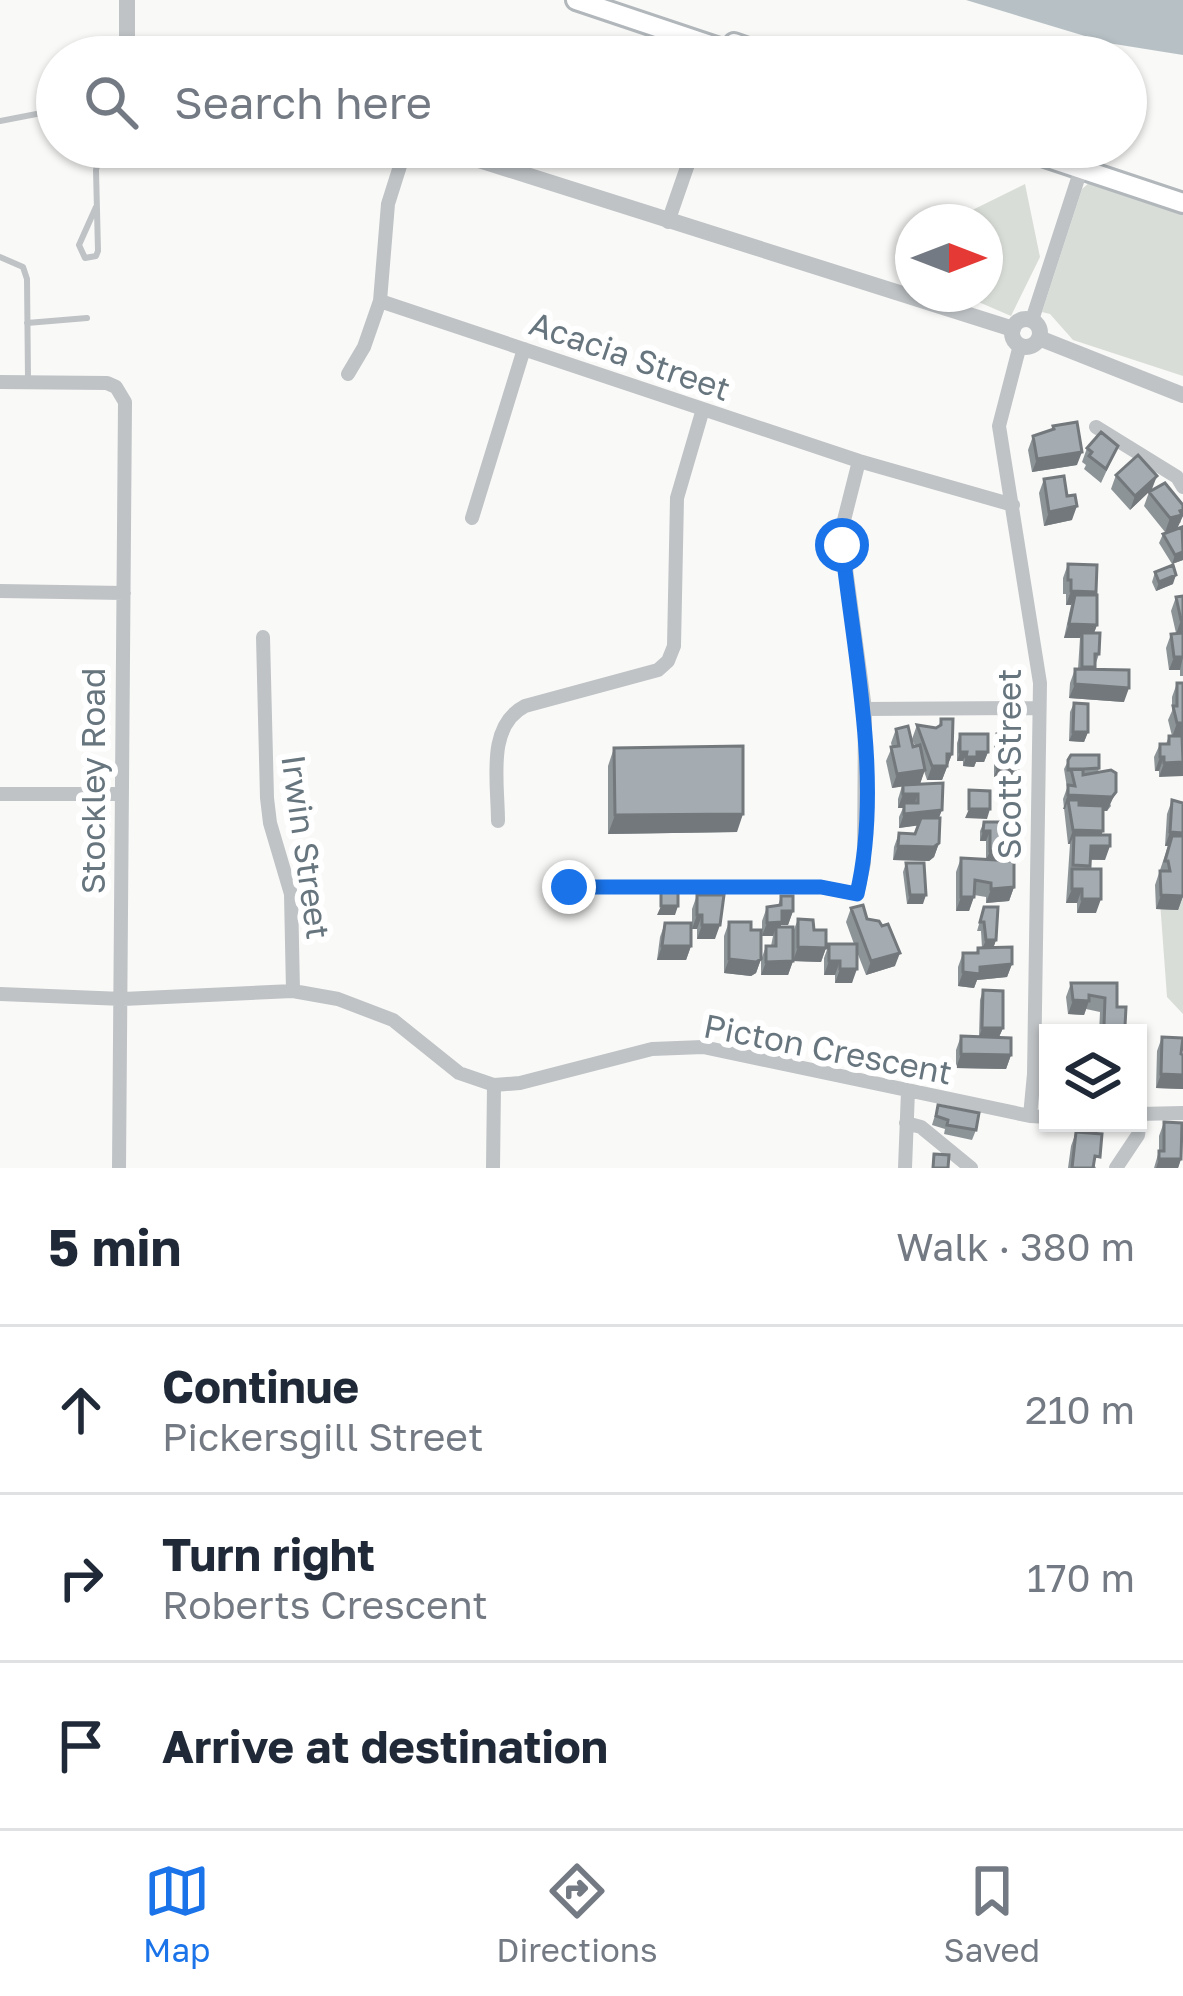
<!DOCTYPE html>
<meta charset="utf-8">
<style>
body{margin:0;font-family:"Golos Text",sans-serif;background:#f6f6f7;color:#1f2937}
.controls{position:absolute;right:36px;bottom:36px;display:grid;overflow:hidden;border-radius:0px;box-shadow:0 3px 9px #0004}
.controls button{width:108px;height:108px;display:grid;place-items:center;padding:0;border:0;border-bottom:3px solid #e0e1e3;background:#fff;color:#1f2937;font:60px sans-serif}
.compass{position:absolute;left:895px;top:204px;width:108px;height:108px;border-radius:50%;background:#fff;box-shadow:0 3px 9px #0004;rotate:90deg}
.stop{position:absolute;width:36px;height:36px;margin:-27px;border:9px solid #1a73e8;border-radius:50%;background:#fff}
.stop.end{background:#1a73e8;border-color:#fff;box-shadow:0 3px 12px #0008}
.list{margin:0;padding:0;list-style:none}
h2{display:flex;justify-content:space-between;align-items:center;height:156px;margin:0;padding:0 48px;font-size:51px}
h2 small{font-size:39px;font-weight:400;color:#747a83}
.list li{display:grid;grid-template-columns:78px 1fr auto;gap:36px;align-items:center;box-sizing:border-box;height:168px;padding:0 48px;border-top:3px solid #e0e1e3}
.list b{display:block;font-size:45px;white-space:nowrap}
.list p{margin:0;font-size:39px;white-space:nowrap;color:#747a83}
.list em{font-size:39px;font-style:normal;color:#747a83}
.icon{flex:none;width:66px;height:66px;fill:none;stroke:currentColor;stroke-width:2;stroke-linecap:round;stroke-linejoin:round}
.map{position:relative;flex:none;width:1183px;height:1168px;overflow:hidden}
.search{position:absolute;background:#fff;box-shadow:0 3px 9px #0004;left:36px;right:36px;top:36px;height:132px;display:flex;align-items:center;gap:30px;box-sizing:border-box;padding:0 42px;border-radius:66px;color:#747a83;font-size:45px}
.sheet{height:660px;background:#fff}
nav{display:flex;justify-content:space-around;align-items:center;box-sizing:border-box;height:168px;border-top:3px solid #e0e1e3;background:#fff;font-size:33px;color:#747a83}
nav a{display:grid;justify-items:center;gap:6px}
nav .on{color:#1a73e8}
.map>svg:first-child{display:block}
</style>
<div class="map">
<svg width="1183" height="1168" viewBox="0 0 1183 1168">
<rect width="100%" height="100%" fill="#f9f9f7"/>
<!-- green -->
<path fill="#d9ddd7" d="M1103,180l80,27v169l-110,-36 -23,-26 -8,-2 40,-123 8,-7z
M1025,184l15,73 -29,59 -51,-22h25v-72h-37z
M1159,888l24,1v125l-16,-17z"/>
<!-- water -->
<path fill="#b7c1c5" d="M966,0h217v55l-75,-12z"/>
<g fill="none" stroke-linecap="round" stroke-linejoin="round">
<!-- secondary casing -->
<g stroke="#b1b7bb" stroke-width="24">
<path id="secondary" d="M576,0l170,57
M734,43l40,14
M1015,147l168,56"/>
</g>
<!-- service -->
<path stroke="#bfc3c6" stroke-width="6" d="M827,57h4
M0,121l57,-11
M96,207l-17,38 6,13 11,-2 2,-5 -2,-81 6,-23
M0,257l23,10 4,12 1,100
M27,323l60,-5"/>
<!-- minor -->
<path stroke="#bfc3c6" stroke-width="14" d="M406,147l-18,57 -8,97 479,160 154,44
M668,222l26,-75
M1032,320l52,-160
M1020,345l-21,81 41,257 -6,391 -4,42
M348,374l16,-27 16,-46
M0,382l107,1 9,4 9,15 -6,766
M1096,427l81,50 6,10
M472,518l52,-169
M0,591l124,2
M263,637l4,161 3,25 21,71 2,97
M865,709l174,-1
M0,794h122
M498,821c0,-39 -12,-95 27,-115l133,-36 10,-9 6,-15 3,-148 26,-89
M569,887h252l36,7 7,-31 1,-154 -24,-177 18,-71
M0,994l123,5 170,-8 45,8 55,21 66,53 35,12 26,-2 132,-34 51,-2 327,69 18,1
M1138,1114l45,-1
M906,1123l15,4 50,41
M493,1168l1,-83
M905,1168l3,-77
M1116,1168l22,-33 3,-21"/>
<!-- tertiary -->
<path stroke="#bfc3c6" stroke-width="16" d="M127,57v-57
M438,147l575,182
M1012 333a14 14 0 1 1 28 0a14 14 0 1 1-28 0Z
M1039,338l144,57"/>
<!-- secondary -->
<use href="#secondary" stroke="#fff" stroke-width="18"/>
</g>
<!-- wall -->
<path fill="#8d9498" d="M1053,426l24,39 -45,7 -4,-22 5,-14 19,-6z
M1118,446l-17,37 -17,-14 2,-4 -4,-3 5,-14z
M1116,475l36,14 -22,21 -19,-21z
M1044,479l23,17 5,24 -28,6 -5,-33z
M1149,492l32,30 -16,10 -21,-26z
M1163,534l20,26 -11,4 -13,-21z
M1068,564l28,28 1,33 -3,8 5,21 -5,15 30,33 -55,-4 1,-15 5,-14h3l2,-31h-16l7,-33h-5v-11h-3v-16z
M1155,572l18,12 -17,7 -4,-9z
M1183,596v80h-3v-6h-11l-3,-22 5,-14 5,-1 -5,-22 5,-14z
M1177,683l5,60 -23,34v-6h-4l-1,-14 6,-13h6l3,-8h3l-4,-16 4,-9v-14z
M1074,703l14,29 -4,10 -15,-1 1,-29z
M941,719l11,35 -10,26h-15l-3,-9 -4,13 19,34v25l-5,14 -5,4 -36,-1 1,-13 5,-14 16,1 3,-9 -19,3v-11l4,-9h-5v-9l4,-13 -10,2 -6,-27 6,-14 -1,-4 5,-14 17,18 2,-1 -3,-7 5,-14 19,3 3,-2z
M960,734l28,18 -4,10h-8l-2,5 -11,-1v-5h-6v-18z
M997,734l11,23 7,20h-21v-34z
M614,748l123,84 -129,2v-68z
M1071,755l28,13 -1,4 13,34 -4,5h-4l-2,24 4,25h-15l-1,9 7,44h-19v-10h-11l4,-59h-2l-5,-45 4,-11 -3,-19z
M1172,800l11,96 -5,14 -22,-1 -1,-24 13,-39h-3l2,-32z
M984,822l30,65 -5,14 -23,2v-6l-12,-2 -5,16h-13v-39l5,-14 25,2v-19h-6v-10z
M906,863l17,41h-16l-4,-32z
M697,895l18,44h-18v-10h-5v-20z
M781,896l12,15 -5,14h-7l-1,2 13,5 5,-13 16,11 12,18 -5,14 -28,-1 -5,14h-27v-15l5,-14h5l2,-10h-11v-15l5,-14 11,-1z
M984,907l12,33 -3,8 19,16 -5,13 -30,3 -3,8 -16,-2v-19l5,-14h13l2,-5h4l-1,-17h-4z
M851,908l16,11 28,47 -29,9 -9,-23 -5,31h-17v-8h-11v-17l5,-14h25l-8,-22z
M729,922l22,8 10,29 -5,14 -5,3 -27,-3v-37z
M665,923l26,23 -5,14h-29l3,-23z
M1071,983h46v24l6,26h-24l1,-21 -14,-3 -2,6 -16,-1 -2,-17z
M983,990l20,38 -4,9 12,18 -5,14 -50,-1v-18l5,-14 18,1 1,-37z
M1162,1037l19,17 2,35 -27,-1 1,-37z
M938,1105l38,25 -4,10 -28,-6 1,-5 -13,-4z
M1164,1122l17,37 -3,9h-24l5,-17v-15z
M1076,1132l20,36h-28l3,-22z"/>
<!-- shaded-wall -->
<path fill="#73787c" d="M1082,452l-5,13 -45,7 5,-13z
M1157,476l-5,13 -22,21 5,-14z
M1077,506l-5,14 -28,6 5,-14z
M1183,510v6l-6,13 -12,3 5,-14z
M1183,552v8l-11,4 3,-9z
M1176,575l-3,9 -17,7 3,-9z
M1071,591l25,1 -5,14 -16,-11 -4,10h-5z
M1181,620h2v13l-7,1z
M1069,624l28,1 -5,13 -10,-5 -2,5h-16z
M1174,657h9l-3,13h-11z
M1075,684l54,4 -5,14 -55,-4z
M1177,723h6v14h-11z
M1073,732h15l-4,10 -15,-1z
M960,752h7l-4,9h-6z
M977,752h11l-4,10h-8l-2,5 -11,-1 3,-9z
M947,754h5l-10,26h-15l5,-14z
M1160,757h4l-5,14h-4z
M1183,762v14l-24,1 5,-14z
M997,768h21l-3,9h-21z
M925,770l-5,14 -28,4 5,-14z
M1116,792l-9,19 -37,-2 -2,-9 -3,9h-2l5,-14z
M903,794h15l-5,14 -9,-5 -1,5h-5z
M969,809h21l-3,10 -22,-1z
M942,810l-5,13 -38,5 5,-14z
M743,814l-6,18 -129,2 7,-19z
M1073,830l30,1 -5,13 -24,-9 -4,9h-2z
M983,831h7l-4,10h-6z
M1170,832l13,1v13h-18z
M939,843l-5,14 -5,4 -36,-1 5,-14z
M1091,846h19l-5,14 -19,-1z
M990,851h16l-3,10 -17,-1z
M1014,887l-5,14 -23,2 5,-14z
M1072,889h10l-5,14h-11z
M910,895h16l-3,9h-16z
M1161,895l22,1 -5,14 -22,-1z
M961,897h13l-5,14h-13z
M1082,899h19l-5,14h-19z
M661,906h17l-3,9h-18z
M782,911h11l-5,14h-7l-4,11 -1,-9 -3,9h-11l5,-13z
M697,915h5l-5,14h-5z
M702,925h18l-5,14h-18z
M986,940h10l-3,9h-11z
M662,946h29l-5,14h-29z
M798,947l28,1 -5,14 -28,-1z
M900,953l-5,13 -29,9 5,-14z
M729,959h32l-5,14 -5,3 -27,-3z
M793,961l-5,14h-27l5,-13z
M829,961h11l-5,14h-11z
M1012,964l-5,13 -30,3 -3,8 -16,-2 5,-14 17,-5z
M840,969h17l-5,14h-17z
M1073,1000l16,1 -5,14 -16,-1z
M1104,1026h21l-2,7h-22z
M982,1028h21l-4,9h-20z
M961,1054l50,1 -5,14 -50,-1z
M1161,1074l22,1v14l-27,-1z
M1159,1159h22l-3,9h-22z"/>
<!-- building -->
<path fill="#a4acb1" stroke="#73787c" stroke-width="3" d="M1077,422l5,30 -45,7 -4,-23 21,-7 -1,-3z
M1101,432l17,14 -12,23 -17,-13 3,-4 -5,-4z
M1138,455l19,21 -22,20 -19,-21z
M1064,476l3,20 8,-1 2,11 -28,6 -5,-33z
M1165,483l18,22v5l-3,1 2,4 -12,3 -21,-26z
M1182,527l1,25 -8,3 -12,-21z
M1068,564l29,1 -1,27 -25,-1v-11h-3z
M1173,565l3,10 -17,7 -4,-10z
M1075,595h22v30l-28,-1z
M1183,596v24h-2l-5,-23z
M1082,633h18l-1,21h-4v13h-13z
M1183,633v24h-9l-3,-23z
M1075,669l54,1v18l-54,-4z
M1177,683h6v40h-6l-4,-17h4z
M1074,703l14,1v28h-15z
M941,719h12l-1,35h-5v12h-15l-15,-41 19,3 5,-3z
M908,726l5,21 7,-2 5,25 -28,4 -6,-27 8,-1 -3,-17z
M960,734h28v18h-11v5h-11l1,-5h-7z
M997,734h11v4l5,1 -5,18h11l-1,11h-21z
M1169,736h13l1,26 -19,1v-6h-4v-13h9z
M743,746v68l-128,1 -1,-67z
M1071,755h28v13l-31,2v-10z
M1071,769h12v6l28,-5 5,3v19l-4,5 -44,-2v-10l7,1z
M943,783l-1,27 -38,4v-11h14v-9h-15v-9z
M969,790l21,1v18h-21z
M1068,800h11v5l24,1v25l-30,-1z
M1172,800l11,3v30l-13,-1z
M921,818h19l-1,25 -5,4 -36,-1 1,-13 16,1z
M984,822h23l-1,29h-16v-20h-7z
M1074,835h36v11h-19l-1,20 -17,-1z
M1172,836h11v60l-22,-1 -1,-24h10l-2,-10h-3z
M961,858l53,3v26l-23,2v-6l-16,-3 -1,17h-13z
M906,863h18l2,32h-16z
M1072,869h29v30h-19v-10h-10z
M661,889h17v17h-17z
M697,895h27l-4,30h-18v-10h-5z
M781,896h12v15h-11v11l-15,1v-16l14,-2z
M863,905l4,14 12,2 3,5 6,-2 12,29 -29,8 -20,-53z
M984,907h14l-2,33h-10l-2,-18h-4z
M798,919l15,1 1,10h12v18l-28,-1z
M729,922h22v8h10v29l-5,3 -27,-3z
M665,923h26v23h-29z
M776,927h17v34l-27,1v-16h10z
M829,944h28v25h-17v-8h-11z
M1012,947v17l-32,3v7l-17,-2v-19h15v-5z
M1071,983h46v24h9l-1,19h-21l1,-28 -16,-3v6l-16,-1z
M983,990l20,1v37h-21z
M1066,1027h15v6h-15z
M961,1036l50,2v17l-50,-1z
M1162,1037l21,1 -2,16 2,1v20l-22,-1z
M938,1105l41,8 -3,17 -29,-5 1,-5 -12,-4z
M1164,1122l18,1 -1,36h-22v-8h5z
M1076,1132l26,2 -2,23 -5,-1 -2,12h-21z
M934,1154l15,1 -1,13h-15z"/>
<g fill="none" stroke-linecap="round" stroke-linejoin="round">
<!-- route -->
<path stroke="#1a73e8" stroke-width="15" d="M569,887h252l36,7c26,-111 -3,-238 -15,-349"/>
</g>
<g text-anchor="middle" stroke-width="12" stroke-linejoin="round" paint-order="stroke">
<!-- street labels -->
<g font-size="33" fill="#67757e" stroke="#fff">
<text transform="translate(630 356) rotate(19)" y="12">Acacia Street</text>
<text transform="translate(1009 764) rotate(-90)" y="12">Scott Street</text>
<text transform="translate(93 781) rotate(-90)" y="12">Stockley Road</text>
<text transform="translate(306 847) rotate(82)" y="12">Irwin Street</text>
<text transform="translate(828 1049) rotate(11)" y="12">Picton Crescent</text>
</g>
</g>
</svg>
<div class="controls">
<button><svg class="icon" aria-label="layers" viewBox="0 0 24 24"><path d="M12 4l9 5-9 5-9-5zM3 14l9 5 9-5"/></svg></button>
</div>
<svg class="compass" viewBox="-18 -18 36 36"><path d="M0-13l5 13h-10z" fill="#e53935"/><path d="M0 13l5-13h-10z" fill="#747a83"/></svg>
<div class="stop" style="left:842px;top:545px"></div>
<div class="stop end" style="left:569px;top:887px"></div>
<div class="search"><svg class="icon" aria-label="search" viewBox="0 0 24 24"><circle cx="10" cy="10" r="6"/><path d="M15 15l6 6"/></svg>Search here</div>
</div>
<section class="sheet">
<h2>5 min<small>Walk · 380 m</small></h2>
<ul class="list">
<li><svg class="icon" aria-label="ahead" viewBox="0 0 24 24"><path d="M12 20V5M6 11l6-6 6 6"/></svg><div><b>Continue</b><p>Pickersgill Street</p></div><em>210 m</em></li>
<li><svg class="icon" aria-label="right" viewBox="0 0 24 24"><path d="M7 20v-9h11M14 6l5 5-5 5"/></svg><div><b>Turn right</b><p>Roberts Crescent</p></div><em>170 m</em></li>
<li><svg class="icon" aria-label="arrive" viewBox="0 0 24 24"><path d="M6 21V4h12l-3 4 3 4H6"/></svg><div><b>Arrive at destination</b></div></li>
</ul>
</section>
<nav>
<a class="on"><svg class="icon" aria-label="map" viewBox="0 0 24 24"><path d="M3 6l6-2 6 2 6-2v14l-6 2-6-2-6 2zM9 4v14M15 6v14"/></svg>Map</a>
<a><svg class="icon" aria-label="directions" viewBox="0 0 24 24"><path d="M12 3l9 9-9 9-9-9zM9 14v-3h6M13 9l2 2-2 2"/></svg>Directions</a>
<a><svg class="icon" aria-label="saved" viewBox="0 0 24 24"><path d="M7 4h10v16l-5-4-5 4z"/></svg>Saved</a>
</nav>
